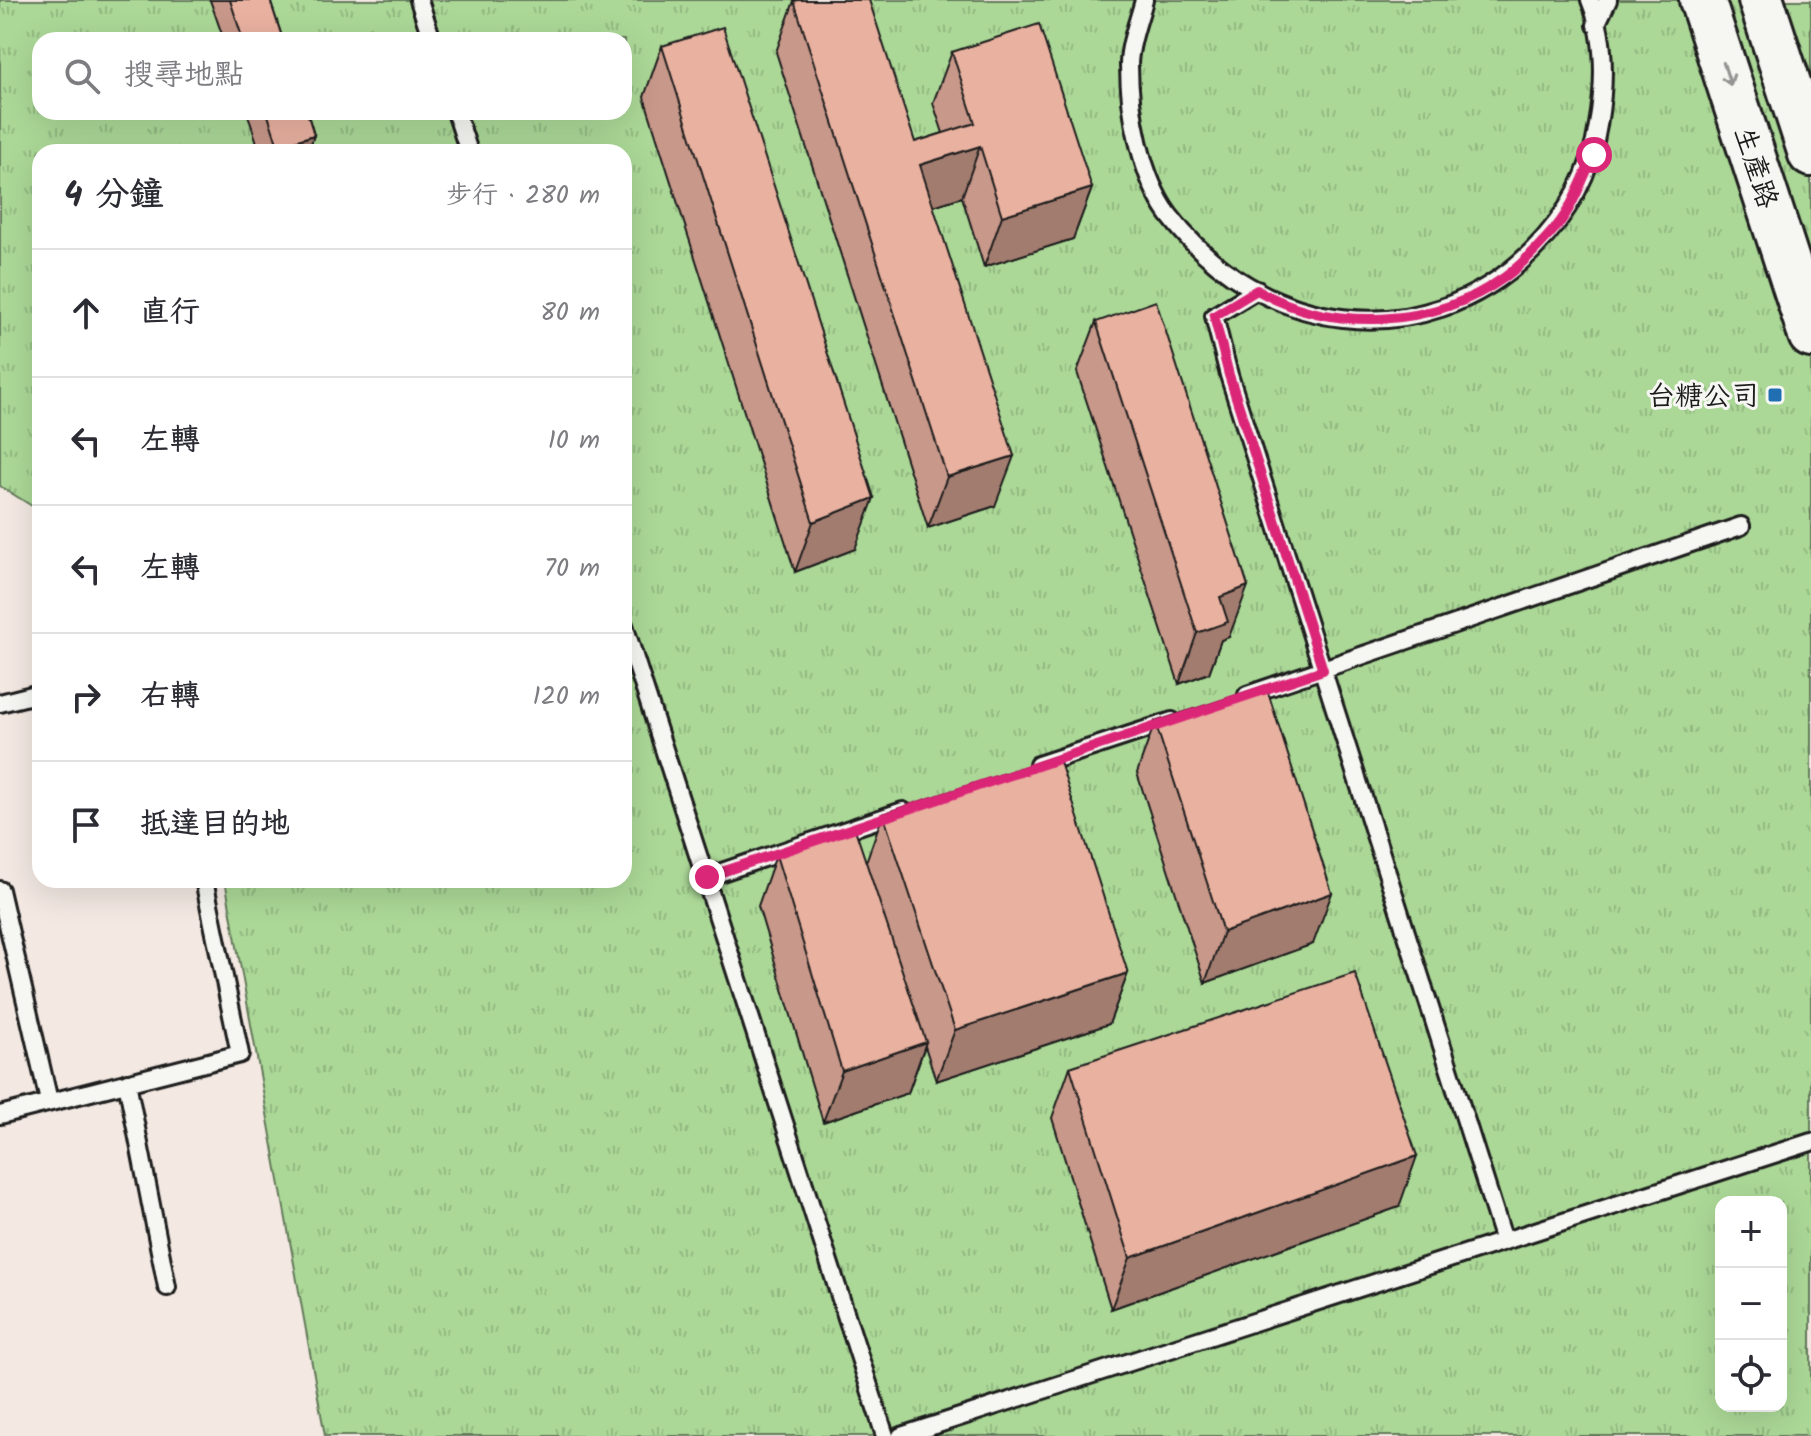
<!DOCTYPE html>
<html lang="zh-TW">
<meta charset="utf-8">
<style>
body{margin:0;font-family:Kalam,"LXGW WenKai TC",sans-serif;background:#f7f7f7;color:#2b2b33}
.controls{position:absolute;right:24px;bottom:24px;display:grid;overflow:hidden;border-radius:16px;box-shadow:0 8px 32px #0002}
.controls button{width:72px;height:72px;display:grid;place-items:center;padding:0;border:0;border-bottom:2px solid #e1e1e2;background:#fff;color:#2b2b33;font:40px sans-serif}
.stop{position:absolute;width:24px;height:24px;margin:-18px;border:6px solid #db2777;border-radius:50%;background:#fff}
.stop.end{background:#db2777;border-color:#fff;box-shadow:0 2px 8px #0008}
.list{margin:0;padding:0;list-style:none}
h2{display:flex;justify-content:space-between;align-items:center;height:104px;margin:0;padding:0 32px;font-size:34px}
h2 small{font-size:26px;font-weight:400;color:#7c7c81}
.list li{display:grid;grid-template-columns:52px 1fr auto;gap:24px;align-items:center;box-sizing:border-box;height:128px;padding:0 32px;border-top:2px solid #e1e1e2}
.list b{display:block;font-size:30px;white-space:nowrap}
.list em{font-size:26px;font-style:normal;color:#7c7c81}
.icon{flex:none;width:44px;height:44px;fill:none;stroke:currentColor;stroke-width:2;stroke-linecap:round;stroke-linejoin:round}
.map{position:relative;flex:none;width:1811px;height:1436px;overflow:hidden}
.search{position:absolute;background:#fff;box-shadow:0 8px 32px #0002;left:32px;top:32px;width:600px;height:88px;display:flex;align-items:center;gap:20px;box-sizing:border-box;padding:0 28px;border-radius:24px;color:#7c7c81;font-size:30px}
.panel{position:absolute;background:#fff;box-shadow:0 8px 32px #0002;left:32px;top:144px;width:600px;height:744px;border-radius:24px}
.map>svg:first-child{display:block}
</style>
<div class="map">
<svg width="1811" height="1436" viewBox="0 0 1811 1436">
<defs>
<pattern id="grass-tufts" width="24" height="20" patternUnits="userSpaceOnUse" patternTransform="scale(2)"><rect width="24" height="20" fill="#abd897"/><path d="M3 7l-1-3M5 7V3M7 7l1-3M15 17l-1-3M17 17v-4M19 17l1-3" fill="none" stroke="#93b982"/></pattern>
</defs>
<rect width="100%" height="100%" fill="#f3e8e2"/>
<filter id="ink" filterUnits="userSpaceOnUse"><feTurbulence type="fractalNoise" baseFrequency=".0125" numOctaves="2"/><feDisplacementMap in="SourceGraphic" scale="16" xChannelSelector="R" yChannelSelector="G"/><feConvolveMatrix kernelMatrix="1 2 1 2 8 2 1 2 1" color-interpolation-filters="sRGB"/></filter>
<g filter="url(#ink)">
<!-- grass -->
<path fill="url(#grass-tufts)" stroke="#647a5a" stroke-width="2" fill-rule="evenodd" d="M0,0h1811v1436h-1486l-100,-556h399v-728h-584v359l-40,-25zM40,40h584v72h-584zM1721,1202h60v204h-60z"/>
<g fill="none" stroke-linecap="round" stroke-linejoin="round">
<!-- lane casing -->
<g stroke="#1c1c1c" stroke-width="22">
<path id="lane" d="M419,0l13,40
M1144,0c-5,20 -15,44 -15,65 0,46 12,112 40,150 90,119 254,144 363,36 35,-35 59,-77 66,-126 7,-40 8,-86 -8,-125
M1596,25l12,-25
M456,112l13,40
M1257,290l-43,26 15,59 275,866
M624,625l261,811
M1247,695l494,-169
M0,703l40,-10
M1038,765l134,-44
M707,877l196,-66
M0,890l49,211
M127,1082l40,205
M0,1115l240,-61 -36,-174
M901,1436l910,-294"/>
</g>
<!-- secondary casing -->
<g stroke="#1c1c1c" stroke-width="50">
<path id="secondary" d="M1702,0l109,335
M1761,0l50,154"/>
</g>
<!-- lane -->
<use href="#lane" stroke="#f6f6f2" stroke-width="16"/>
<!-- secondary -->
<use href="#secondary" stroke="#f6f6f2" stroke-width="44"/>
</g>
<!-- wall -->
<path fill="#c8988a" stroke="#1c1c1c" stroke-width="2" d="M210,0h60l13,40h-59z
M794,1l121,141 28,-9 -10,-30 19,-51 140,136 -19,51 -89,28 -22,-70 -29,9 62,300 -67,22 -152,-476z
M662,46l193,503 -60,23 -151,-475z
M247,112h60l7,23 -6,17h-48z
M1096,322l133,315 -8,3 -12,33 -30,11 -102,-312z
M1155,722l158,222 -108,39 -68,-210z
M883,814l245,159 -19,51 -173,57 -11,-35 -17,47 -85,29 -65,-216 18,-51 90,7z
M1070,1067l329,140 -288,102 -59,-191z"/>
<!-- shaded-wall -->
<path fill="#a37c70" stroke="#1c1c1c" stroke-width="2" d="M314,135l-6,17h-32l2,-6z
M980,146l-18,51 -60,19 18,-51z
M1092,188l-19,51 -89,28 18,-51z
M1014,456l-19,50 -67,22 19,-51z
M874,498l-19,51 -60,23 18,-50z
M1248,586l-19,51 -8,3 -12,33 -30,11 18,-51 23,-36z
M1332,893l-19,51 -108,39 18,-51z
M1128,973l-19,51 -173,57 19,-51z
M926,1042l-18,51 -85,29 19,-51z
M1417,1156l-18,51 -288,102 19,-51z"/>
<!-- building -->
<path fill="#e9b1a0" stroke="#1c1c1c" stroke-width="2" d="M230,0h40l13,40h-40z
M799,0h70l46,142 60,-19 -23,-71 87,-28 53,164 -90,28 -22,-70 -60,19 94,291 -67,21 -153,-476z
M723,27l151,471 -61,24 -151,-476z
M267,112h40l7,23 -36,11z
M1156,301l92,285 -28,11 8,25 -31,11 -101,-311z
M1266,686l66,207 -109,39 -68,-210z
M1058,756l70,217 -173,57 -72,-216z
M855,829l71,213 -84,29 -66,-216z
M1355,973l62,183 -287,102 -60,-191z"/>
<!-- one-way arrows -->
<defs><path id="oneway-shaft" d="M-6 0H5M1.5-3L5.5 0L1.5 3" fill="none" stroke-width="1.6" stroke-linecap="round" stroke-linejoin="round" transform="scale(2)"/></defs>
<use stroke="#949492" href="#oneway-shaft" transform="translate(1727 74) rotate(72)"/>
</g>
<g fill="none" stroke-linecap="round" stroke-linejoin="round" filter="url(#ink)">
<!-- route -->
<path stroke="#db2777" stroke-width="10" d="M707,877l616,-207 -94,-295 -15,-59 43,-26c75,43 177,38 248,-13 18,-13 38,-35 52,-51 16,-19 26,-49 37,-71"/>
</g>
<!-- markers -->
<rect fill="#1f6fb2" stroke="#f6f6f2" stroke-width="3" x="1767" y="387" width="16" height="16" rx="4"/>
<g text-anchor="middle" stroke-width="6" stroke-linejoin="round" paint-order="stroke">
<!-- street labels -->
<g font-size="28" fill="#1c1c1c" stroke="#f6f6f2">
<text transform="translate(1757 167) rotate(72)" y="10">生產路</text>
</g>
<!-- poi labels -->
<g font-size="28" fill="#1c1c1c" stroke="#f6f6f2" text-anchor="end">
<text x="1759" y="405">台糖公司</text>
</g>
</g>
</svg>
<div class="controls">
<button>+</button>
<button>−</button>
<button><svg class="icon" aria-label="locate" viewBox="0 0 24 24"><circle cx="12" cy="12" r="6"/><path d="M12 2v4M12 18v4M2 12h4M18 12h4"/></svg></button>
</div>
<div class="stop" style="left:1594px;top:155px"></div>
<div class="stop end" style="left:707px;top:877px"></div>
<div class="search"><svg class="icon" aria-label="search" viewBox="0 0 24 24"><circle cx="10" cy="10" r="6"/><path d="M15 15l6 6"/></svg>搜尋地點</div>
<section class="panel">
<h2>4 分鐘<small>步行 · 280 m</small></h2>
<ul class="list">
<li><svg class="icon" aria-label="ahead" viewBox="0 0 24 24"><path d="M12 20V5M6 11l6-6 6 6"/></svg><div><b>直行</b></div><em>80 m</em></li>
<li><svg class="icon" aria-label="left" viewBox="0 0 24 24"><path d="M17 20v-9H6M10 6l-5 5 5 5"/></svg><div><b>左轉</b></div><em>10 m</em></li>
<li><svg class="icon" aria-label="left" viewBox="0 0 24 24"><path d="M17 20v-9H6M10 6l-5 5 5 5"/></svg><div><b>左轉</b></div><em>70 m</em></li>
<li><svg class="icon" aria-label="right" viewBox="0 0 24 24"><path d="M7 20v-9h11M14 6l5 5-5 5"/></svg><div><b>右轉</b></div><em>120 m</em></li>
<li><svg class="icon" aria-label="arrive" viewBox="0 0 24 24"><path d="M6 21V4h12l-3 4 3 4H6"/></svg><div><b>抵達目的地</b></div></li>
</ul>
</section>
</div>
